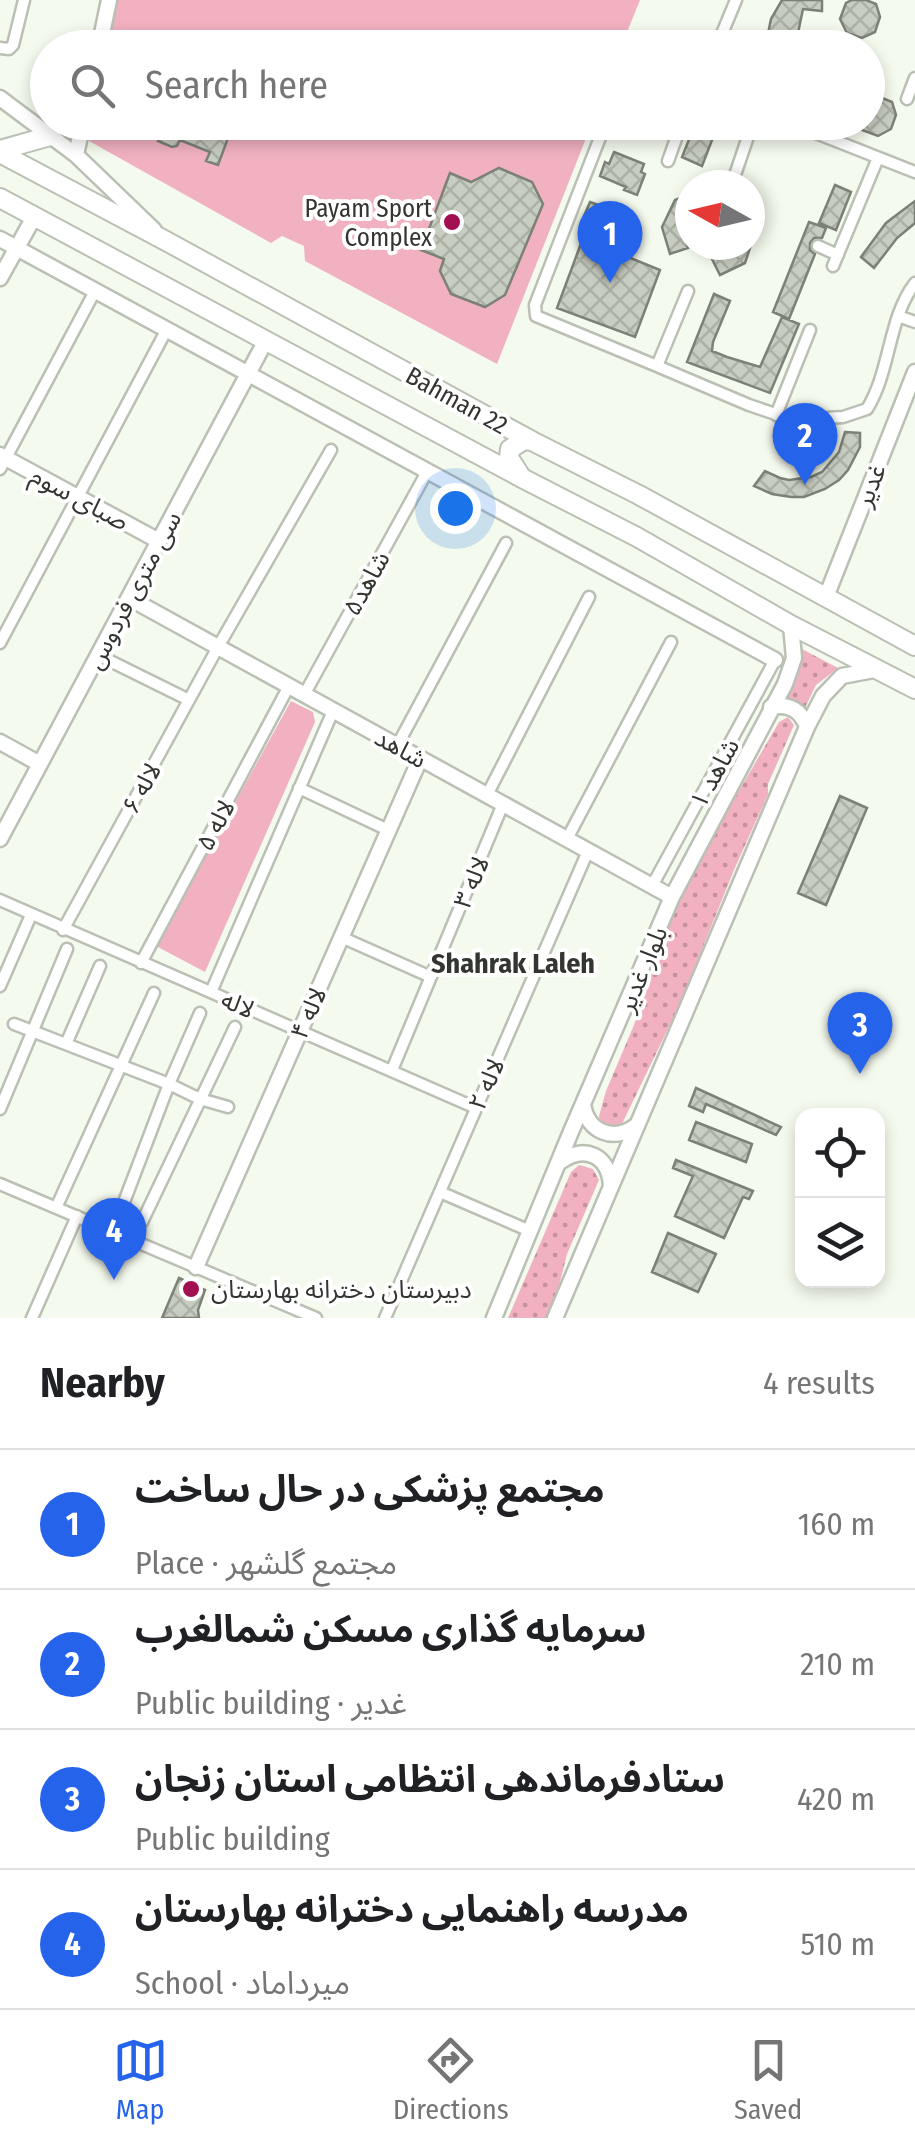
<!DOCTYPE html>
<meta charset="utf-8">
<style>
body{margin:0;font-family:"Fira Sans Condensed","Noto Sans Arabic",sans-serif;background:#f2f2f2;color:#202124}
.controls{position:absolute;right:30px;bottom:30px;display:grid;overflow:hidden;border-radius:20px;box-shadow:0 5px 15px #0003}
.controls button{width:90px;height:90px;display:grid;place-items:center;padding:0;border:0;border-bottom:2px solid #e0e0e0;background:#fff;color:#202124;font:50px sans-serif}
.compass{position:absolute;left:675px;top:170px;width:90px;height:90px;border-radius:50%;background:#fff;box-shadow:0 5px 15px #0003;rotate:278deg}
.you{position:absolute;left:455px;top:508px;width:35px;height:35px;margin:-25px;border:8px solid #fff;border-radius:50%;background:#1a73e8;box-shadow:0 0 0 15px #1a73e833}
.badge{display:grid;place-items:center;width:65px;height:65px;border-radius:50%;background:#2563eb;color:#fff;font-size:32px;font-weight:700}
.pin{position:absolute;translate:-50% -82px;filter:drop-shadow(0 2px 5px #0008)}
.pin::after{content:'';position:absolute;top:52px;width:35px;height:30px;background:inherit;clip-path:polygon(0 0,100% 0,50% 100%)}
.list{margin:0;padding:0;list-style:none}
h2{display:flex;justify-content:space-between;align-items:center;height:130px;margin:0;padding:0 40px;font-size:42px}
h2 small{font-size:32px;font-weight:400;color:#757577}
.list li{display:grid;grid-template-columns:65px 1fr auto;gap:30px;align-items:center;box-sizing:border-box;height:140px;padding:0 40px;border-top:2px solid #e0e0e0}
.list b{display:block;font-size:38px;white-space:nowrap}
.list p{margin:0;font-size:32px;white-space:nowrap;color:#757577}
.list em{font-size:32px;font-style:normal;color:#757577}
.icon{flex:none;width:55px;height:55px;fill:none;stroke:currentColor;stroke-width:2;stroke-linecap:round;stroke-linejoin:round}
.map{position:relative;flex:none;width:915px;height:1318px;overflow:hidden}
.search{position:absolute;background:#fff;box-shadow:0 5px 15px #0003;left:30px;right:30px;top:30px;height:110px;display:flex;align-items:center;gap:25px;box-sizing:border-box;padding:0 35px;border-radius:55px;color:#757577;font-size:38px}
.sheet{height:690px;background:#fff}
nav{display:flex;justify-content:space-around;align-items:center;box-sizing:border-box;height:140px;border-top:2px solid #e0e0e0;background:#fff;font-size:28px;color:#757577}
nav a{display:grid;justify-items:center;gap:5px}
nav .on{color:#2563eb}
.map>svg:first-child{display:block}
</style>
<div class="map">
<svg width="915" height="1318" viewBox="0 0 915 1318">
<defs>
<pattern id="garden-dots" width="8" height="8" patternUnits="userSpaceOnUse" patternTransform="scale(2.5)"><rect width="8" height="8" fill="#f1b1c1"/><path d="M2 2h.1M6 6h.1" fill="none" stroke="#c4919d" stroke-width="1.8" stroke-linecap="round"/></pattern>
<pattern id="building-cross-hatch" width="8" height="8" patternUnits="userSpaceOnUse" patternTransform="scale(2.5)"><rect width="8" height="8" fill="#c8cdc1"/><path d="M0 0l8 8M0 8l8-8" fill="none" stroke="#acb1a6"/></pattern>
</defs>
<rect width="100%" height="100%" fill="#f5faee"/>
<!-- green -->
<path fill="#f1b1c1" d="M118,0h522l-19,47h-513z
M92,122l500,1 -95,241 -192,-103 -1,-15 -22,-10 -11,7 -182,-102z
M291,701l22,11 2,10 -110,250 -49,-26z"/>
<!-- garden -->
<path fill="url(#garden-dots)" d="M802,649l36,19 -22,17 -13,27 -1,-4 -8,-6 -8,-1c10,-18 16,-31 16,-52z
M788,717l6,8 -26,59v10l-34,76 -55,136 -58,120 -11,4 -9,-4 -2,-10 7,-25 28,-66 33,-102 27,-55 85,-146z
M579,1165l14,4 6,11 -32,74 -8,32 -13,32h-38l63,-146z"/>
<!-- building -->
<path fill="url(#building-cross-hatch)" stroke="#7c8176" stroke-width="2.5" d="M782,0h40v11l-19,-2 -5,24 -9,15h-24l6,-29z
M852,0h14l10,4 4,13 -5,15 -13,6 -15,-5 -7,-14 6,-16z
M875,95l17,7 4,13 -5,14 -13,7 -16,-6 -4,-8h10v-24z
M165,122h69l-16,43 -12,-4 4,-9 -30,-12 -3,6 -5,1 -14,-6z
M696,122h23l-17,44 -20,-9z
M614,152l30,12 -3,8 4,2 -8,21 -13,-5 2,-3 -26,-11 5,-14 4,2z
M499,168l33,14 11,22 -38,91 -20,12 -34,-13 -11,-23 4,-12 -23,-9 29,-77 21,9z
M835,185l16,7 -15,38 -17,-7z
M690,194v21l-8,15 6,18 -18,6 -8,-27 13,-27z
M915,201v22l-18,15 -23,30 -13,-11 25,-34z
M590,202l27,10v-4l13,6 -9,21 -4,-2 -6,17 49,20 -25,67 -78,-29 29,-78 -2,-1 4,-11 -4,-2z
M809,222l17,6 -4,10h-8l-4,5v7l5,4 -26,65 -16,-7z
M730,245h21l-6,18 -25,12 -8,-16 16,-8z
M714,294l16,7 -17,41 -1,9 15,6 33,10 22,-50 17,7 -29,69 -83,-31z
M845,432l15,1v14l-12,23 -9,10 -14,9 -21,8h-13l-19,-3 -18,-8 11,-15 15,7 9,2 22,-3 11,-5 17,-20z
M840,796l27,12 -41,97 -28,-12z
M696,1088l85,39 -5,8 -70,-31 -3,8 -14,-6z
M696,1122l56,22 -6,18 -57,-22z
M676,1160l77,31 -4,8 -6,-2 -19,41 -49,-22 18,-40 -20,-8z
M668,1233l48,21 -18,38 -46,-20z
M179,1278l26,12 -7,20 1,8h-37z"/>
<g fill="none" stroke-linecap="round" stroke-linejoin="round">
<!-- street casing -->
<g stroke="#bbc0b4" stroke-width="15">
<path id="street" d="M0,48l9,1 4,-4 11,-45
M716,48l20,-48
M907,99l8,-21
M606,122l-71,183 1,11 121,50
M788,122l127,50
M668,161l14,-39
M736,172l17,-50
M818,246l20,9
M833,266l45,-108
M688,291l-31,75 92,39 44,15 50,-3 24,-8c24,-39 21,-91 48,-126
M898,316l17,6
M776,415l34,-85
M0,469l95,-178
M0,643l167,-314
M98,655l91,45
M304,695l124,-225
M397,746l109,-203
M299,788l89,42
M487,795l102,-198
M567,839l104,-197
M652,886l123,-226
M0,900l476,208
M63,930l155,-283 113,-197
M341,937l90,40
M141,963l148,-277
M0,986l31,-71
M211,992l122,-281
M14,1024l155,60 31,15 28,8
M66,1044l34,-78
M392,1070l111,-266
M0,1109l67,-160
M0,1184l316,134
M440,1192l90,39
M56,1208l98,-215
M121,1210l48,-126 31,-71
M142,1222l93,-195
M32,1318l45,-102
M385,1318l203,-467"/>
</g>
<!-- secondary casing -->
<g stroke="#bbc0b4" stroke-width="19">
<path id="secondary" d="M99,48l10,-48
M0,98l76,57 78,75
M76,155l7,-33
M0,239l775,421
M0,278l34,-61
M0,455l159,86
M826,597l89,-225
M129,598l543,299
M771,707c18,-4 30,3 36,20
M0,742l40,22
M0,839l266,-499
M583,1104c4,28 31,39 54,21
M560,1162c24,-18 49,-7 51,24
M196,1267l224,-508
M494,1318l76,-184 102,-237 113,-213 9,-26 -3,-33
M555,1318l252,-591 16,-31 19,-20 37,-7"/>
</g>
<!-- highway casing -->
<g stroke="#bbc0b4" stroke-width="22">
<path id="highway" d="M0,150l50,-14
M0,153l166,88 366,200 107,54 276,151
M0,198l522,280 115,59 154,88 124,64
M520,475l-11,-17 1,-9 14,-9 8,1"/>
</g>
<!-- street -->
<use href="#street" stroke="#fff" stroke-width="10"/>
<!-- secondary -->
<use href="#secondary" stroke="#fff" stroke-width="14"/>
<!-- highway -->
<use href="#highway" stroke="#fff" stroke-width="18"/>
</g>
<!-- markers -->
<g fill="#a31051" stroke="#fff" stroke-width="4">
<circle cx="452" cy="222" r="10"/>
<circle cx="191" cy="1289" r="10"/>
</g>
<g text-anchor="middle" stroke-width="8" stroke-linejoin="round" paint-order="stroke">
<!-- poi labels -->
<g font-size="25" fill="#333531" stroke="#fff" text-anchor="end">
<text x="432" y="217">Payam Sport<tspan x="432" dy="29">Complex</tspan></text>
<text x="211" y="1298" text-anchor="start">دبیرستان دخترانه بهارستان</text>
</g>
<!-- street labels -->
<g font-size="25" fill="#333531" stroke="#fff">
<text transform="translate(457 400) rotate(29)" y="9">Bahman 22</text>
<text transform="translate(870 485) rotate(-68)" y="9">غدیر</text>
<text transform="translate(80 498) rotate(28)" y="9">صبای سوم</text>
<text transform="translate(366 583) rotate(-61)" y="9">شاهد۵</text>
<text transform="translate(133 590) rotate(-62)" y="9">سی متری فردوس</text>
<text transform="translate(401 748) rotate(29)" y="9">شاهد</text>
<text transform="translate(714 773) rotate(-61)" y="9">شاهد ۱</text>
<text transform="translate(141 788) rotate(-61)" y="9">لاله ۶</text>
<text transform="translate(215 825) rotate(-62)" y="9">لاله ۵</text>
<text transform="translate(471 882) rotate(-67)" y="9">لاله ۳</text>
<text transform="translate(642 969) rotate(-67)" y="9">بلوار غدیر</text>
<text transform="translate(238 1004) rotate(23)" y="9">لاله</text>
<text transform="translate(308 1013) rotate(-66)" y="9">لاله ۴</text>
<text transform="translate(486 1084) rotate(-66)" y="9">لاله ۲</text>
</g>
<!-- neighbourhood labels -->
<g font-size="28" font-weight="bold" fill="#333531" stroke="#fff">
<text x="513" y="973">Shahrak Laleh</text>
</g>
</g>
</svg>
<div class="controls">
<button><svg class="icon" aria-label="locate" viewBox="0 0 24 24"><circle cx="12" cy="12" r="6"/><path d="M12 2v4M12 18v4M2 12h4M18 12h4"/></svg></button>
<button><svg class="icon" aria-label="layers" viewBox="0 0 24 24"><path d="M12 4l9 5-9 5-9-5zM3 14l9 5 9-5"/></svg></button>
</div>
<svg class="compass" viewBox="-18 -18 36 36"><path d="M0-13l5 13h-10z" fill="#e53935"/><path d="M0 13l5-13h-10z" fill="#757577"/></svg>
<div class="you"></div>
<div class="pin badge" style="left:610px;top:283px">1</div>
<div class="pin badge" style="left:805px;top:485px">2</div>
<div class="pin badge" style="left:860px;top:1074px">3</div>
<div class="pin badge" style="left:114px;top:1280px">4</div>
<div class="search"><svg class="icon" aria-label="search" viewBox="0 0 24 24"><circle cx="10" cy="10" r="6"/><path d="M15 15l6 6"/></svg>Search here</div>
</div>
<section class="sheet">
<h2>Nearby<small>4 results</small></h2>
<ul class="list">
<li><span class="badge">1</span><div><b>مجتمع پزشکی در حال ساخت</b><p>Place · مجتمع گلشهر</p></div><em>160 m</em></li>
<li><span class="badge">2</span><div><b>سرمایه گذاری مسکن شمالغرب</b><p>Public building · غدیر</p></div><em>210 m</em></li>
<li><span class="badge">3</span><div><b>ستادفرماندهی انتظامی استان زنجان</b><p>Public building</p></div><em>420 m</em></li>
<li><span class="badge">4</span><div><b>مدرسه راهنمایی دخترانه بهارستان</b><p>School · میرداماد</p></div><em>510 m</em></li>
</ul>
</section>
<nav>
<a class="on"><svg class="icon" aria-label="map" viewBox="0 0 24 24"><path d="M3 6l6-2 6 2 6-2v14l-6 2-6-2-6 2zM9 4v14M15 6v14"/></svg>Map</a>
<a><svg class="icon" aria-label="directions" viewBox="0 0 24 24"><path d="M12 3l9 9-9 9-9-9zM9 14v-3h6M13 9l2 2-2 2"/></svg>Directions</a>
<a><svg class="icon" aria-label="saved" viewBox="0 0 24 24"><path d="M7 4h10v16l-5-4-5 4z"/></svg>Saved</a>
</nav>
